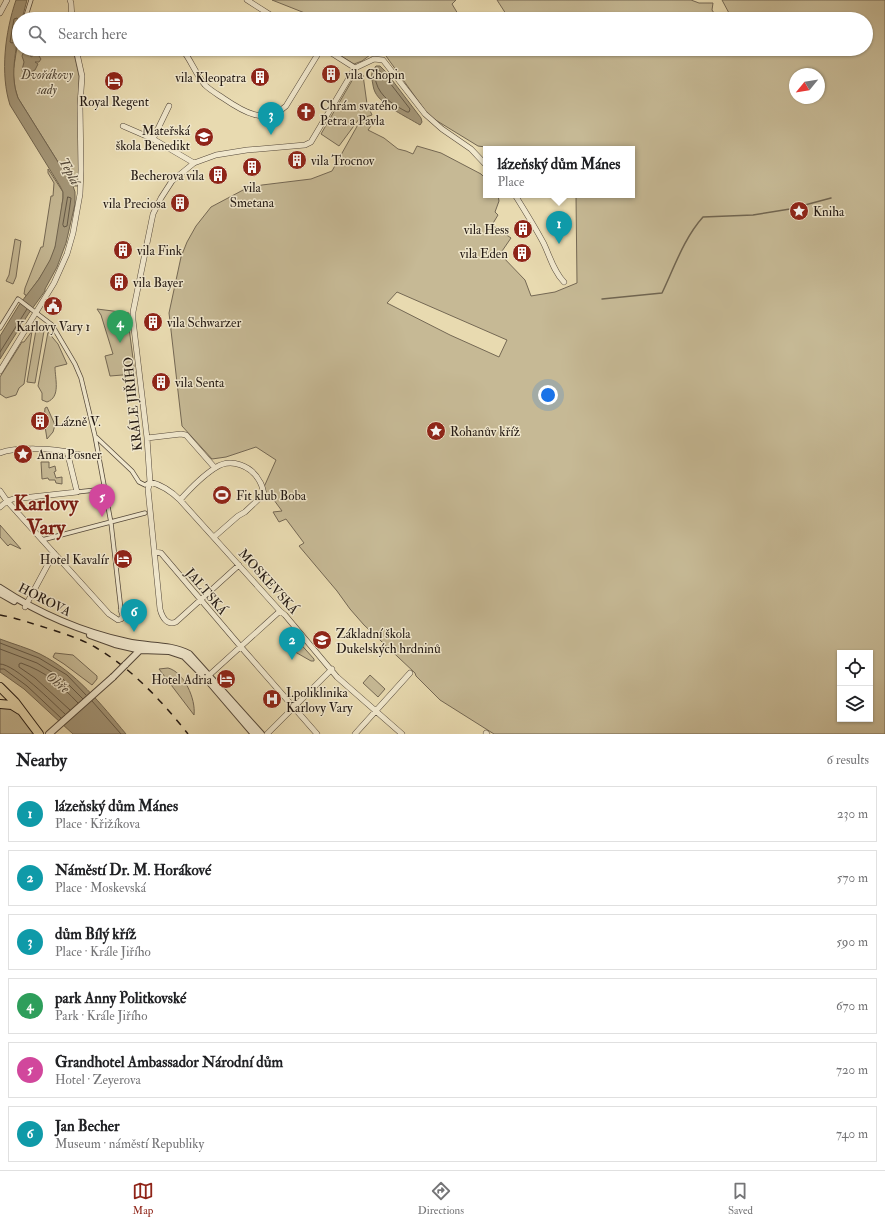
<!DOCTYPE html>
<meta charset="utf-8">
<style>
body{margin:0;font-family:"IM FELL Double Pica",serif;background:#f2f2f2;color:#202124}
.controls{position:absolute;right:12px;bottom:12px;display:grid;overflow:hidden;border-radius:0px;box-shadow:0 1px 3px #0004}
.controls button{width:36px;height:36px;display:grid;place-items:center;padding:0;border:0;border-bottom:1px solid #e0e0e0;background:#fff;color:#202124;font:20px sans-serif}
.compass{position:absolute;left:789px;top:68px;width:36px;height:36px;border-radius:50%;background:#fff;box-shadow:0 1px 3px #0004;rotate:240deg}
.you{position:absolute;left:548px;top:395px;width:14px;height:14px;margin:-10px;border:3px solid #fff;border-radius:50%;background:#1a73e8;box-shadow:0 0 0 6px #1a73e833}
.badge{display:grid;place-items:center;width:26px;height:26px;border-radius:50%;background:#8f2418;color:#fff;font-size:13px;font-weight:700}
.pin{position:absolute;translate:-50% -33px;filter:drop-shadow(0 1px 2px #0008)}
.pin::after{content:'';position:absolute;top:21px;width:14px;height:12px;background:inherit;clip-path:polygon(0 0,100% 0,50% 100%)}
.popup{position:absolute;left:483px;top:146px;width:152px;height:52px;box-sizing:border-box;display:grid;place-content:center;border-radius:0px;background:#fff;filter:drop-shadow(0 1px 3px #0005);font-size:13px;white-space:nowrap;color:#757577}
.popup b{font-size:15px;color:#202124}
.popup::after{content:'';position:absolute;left:50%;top:100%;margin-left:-8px;border:8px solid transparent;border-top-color:#fff}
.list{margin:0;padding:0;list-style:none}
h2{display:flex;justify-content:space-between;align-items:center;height:52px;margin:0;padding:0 16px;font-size:17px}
h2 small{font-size:13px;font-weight:400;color:#757577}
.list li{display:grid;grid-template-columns:26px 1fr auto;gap:12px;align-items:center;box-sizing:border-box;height:56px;margin:0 8px 8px;padding:0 8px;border:1px solid #e0e0e0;border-radius:0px}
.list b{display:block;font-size:15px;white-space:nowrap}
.list p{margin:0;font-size:13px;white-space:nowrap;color:#757577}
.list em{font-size:13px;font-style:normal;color:#757577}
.icon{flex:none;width:22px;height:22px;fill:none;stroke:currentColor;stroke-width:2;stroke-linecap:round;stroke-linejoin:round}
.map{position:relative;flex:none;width:885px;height:734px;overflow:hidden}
.search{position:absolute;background:#fff;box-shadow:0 1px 3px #0004;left:12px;right:12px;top:12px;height:44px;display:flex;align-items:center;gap:10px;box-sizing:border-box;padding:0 14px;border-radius:22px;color:#757577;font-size:15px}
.sheet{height:436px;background:#fff}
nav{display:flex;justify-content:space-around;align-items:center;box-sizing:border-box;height:56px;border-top:1px solid #e0e0e0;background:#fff;font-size:11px;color:#757577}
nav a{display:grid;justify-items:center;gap:2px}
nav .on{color:#8f2418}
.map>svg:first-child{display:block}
</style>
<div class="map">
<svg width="885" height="734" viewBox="0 0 885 734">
<rect width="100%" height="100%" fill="#e8dab0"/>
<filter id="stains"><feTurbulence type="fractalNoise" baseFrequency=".005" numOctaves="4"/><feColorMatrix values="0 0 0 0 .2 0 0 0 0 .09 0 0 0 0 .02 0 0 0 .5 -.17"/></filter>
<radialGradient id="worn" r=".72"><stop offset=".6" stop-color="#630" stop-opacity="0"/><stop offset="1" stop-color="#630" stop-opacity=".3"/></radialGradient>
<!-- green -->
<path fill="#c6b995" stroke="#746854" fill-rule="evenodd" d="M272,0h184l-4,4 9,15h-141z
M497,0h194l8,3h14l-1,7 6,9h-213l1,-1v-4z
M722,0h163v734h-391l-54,-34 -24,-24 -1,-3 -51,-48 -14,-16 -13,-18 -38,-45 5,-3 -18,-24 -7,3 -6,-10 9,-1 -11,-15 -4,4 -3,-13 12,-27 -20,-13 -30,10 -14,2 -30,-33 -13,-113 12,-56 6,-15 9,-16 15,-19 34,-18 17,-4 49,-6 21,-8 28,-50 5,-3 11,1 -8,11 16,8 14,11 8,2 7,3 4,-8 24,7 40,21 5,5v16h12l1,6 -4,11 3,3 -6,10 19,13 -11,16 25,26 6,16 24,-4 22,-9 -1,-88h56v-46h-132l-22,-3 -49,-30 -48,-67h485v-30h-110l-22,-1 -4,-3zM795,74h24v24h-24zM397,292l110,48 -8,17 -49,-22 -63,-32zM840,653h30v66h-30z
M18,41h1v8h54l6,27v110h-6l-55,-88 -3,-10 -2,-16z
M330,49h34l12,5 -5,2 -1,-1 -8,6 -8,3z
M357,72l6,3 4,29 5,11 -13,4 -20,27 -18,-12z
M48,169l15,23v6c-3,19 -4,43 -12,61 -7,14 -17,27 -26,39l1,-3 -2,-1 1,-6 16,-41h2l8,-51h2l1,-13 -6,-10z
M15,239l6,2 -5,36 -3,7 -7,-3 3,-6z
M97,309l32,4 -1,7 7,54 -25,2 -5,-20 8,-2 -12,-39z
M38,327l4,1 2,3 -9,52 -8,-1 9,-52z
M32,331l-8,53 -5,4 -3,7 -10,3 -6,-4v-17l22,-35h2z
M48,332l10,12 9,20 -12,3c0,12 6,30 -8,35l-5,-2v-7l-4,-7z
M47,407l8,18 -2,7 -6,7 -3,-19 1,-12z
M41,462h8v6l6,-2 1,5 -2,1 2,6 6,-1v7l-6,-1 -1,-3h-6l-1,-2 -6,1z
M0,525l21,24 -11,-5 -2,2 -8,-9z
M289,631l25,28v2h-3l-28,-16v-3l3,-10z
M55,653l18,2 24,21v3l-5,6 -28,-21 -11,-7z
M168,668c16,4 28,31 26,47l-35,-46z
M370,675l15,14 -7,8 -15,-14z
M0,706c16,0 24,13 33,25l-1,3h-32z"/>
<!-- water -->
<path fill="#a5987a" stroke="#716550" d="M16,0h11l-5,19h-3c0,27 -11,52 -1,79l55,88 2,6v12l-9,39 -9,24 -12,22v2l-16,22 -29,46v-23l19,-31 20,-26 11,-19 5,-13 8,-49v-6l-3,-6 -50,-81c-10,-31 -5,-73 6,-105z
M24,51l5,2 2,4 6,-4 4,6 -2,3h-4l3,2 -3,6 -9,5 -2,-1 -2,-4 2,-8 -2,-6z
M376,66h4l6,6 35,46 1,4 -2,3c-13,-8 -39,-20 -45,-33 -2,-4 -2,-8 -3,-12 -1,-6 0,-10 4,-14z
M0,639c13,5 28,9 40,15 36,18 61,50 86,80h-53l-49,-45 -24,-17z"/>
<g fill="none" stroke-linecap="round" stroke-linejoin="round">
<!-- shore -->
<path stroke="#645846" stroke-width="1" d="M19,21l-2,-3 -3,1 -4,23 2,1 7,-3
M378,70l5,4 27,35 -1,3h-2c-13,-7 -27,-15 -31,-30 -1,-5 -2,-8 2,-12z
M68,197l3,1 -4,28 -3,1 -1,-2z
M0,352l27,-43
M0,643l39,15 28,17 19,20
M0,649l37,14 26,16 20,20
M0,664c15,0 53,39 65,50
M0,669h4l23,17 34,32
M92,701l29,33
M70,710l-35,-32 -16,-11v-3l2,-1c25,9 39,21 57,40"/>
<!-- stream -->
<path stroke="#716550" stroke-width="1.5" d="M602,299l60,-6c12,-25 22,-55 41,-76l50,-2 37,-6 41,-11"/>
<!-- pedestrian casing -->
<g stroke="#54483a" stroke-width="5">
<path id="pedestrian" d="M25,19l6,-19
M0,328l18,-29 34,26 23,39 6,14 14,58 16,87 10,87
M96,437l36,34 7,11 6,3 5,-3
M71,453l28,4
M77,492l28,-3
M42,540l103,-27"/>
</g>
<!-- minor casing -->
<g stroke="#54483a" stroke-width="6">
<path id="minor" d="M70,0l1,3 1,16
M247,0l30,19
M0,13l7,-13
M182,49c9,11 13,24 23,36 5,5 12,9 18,13 19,13 42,28 63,8l35,-57
M325,49l30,19
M355,68l19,-9 9,1 42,54 17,15 29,20 15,16
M123,126l30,13 41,24
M153,139l16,-33
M515,195c10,16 20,32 29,49 6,13 10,28 20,38
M0,371l54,-88 13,-29 6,-21 7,-39 1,-24 -1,-64 2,-30 -6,-27
M147,438l34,-4 5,1 29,33
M0,453c14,-6 57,-5 71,0
M150,482c12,3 21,9 30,18l100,111 5,4 52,62 65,57
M0,491l7,10 102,113 9,6 3,-1 2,-3 -2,-6
M180,500c9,-10 24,-25 35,-32 16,-11 37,-2 45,14 2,3 3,8 4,12l-19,18 -7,4 -24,21
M0,507l7,-6 6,-2 64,-7 -10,-41
M155,552l6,1 80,94 76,87
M239,565l-63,57c-9,4 -14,-5 -16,-13l-12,-120 2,-7 -3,-44 -14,-118v-8l20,-98 8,-16 11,-17 22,-18 22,-8 31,-5 58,-5 6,-3 44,-74
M25,607l29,-54
M206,678l74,-67
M486,733l1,1
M267,734l65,-65
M355,734l55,-61"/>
</g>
<!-- tertiary casing -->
<g stroke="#54483a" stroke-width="8">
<path id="tertiary" d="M0,588c38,25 82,44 127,54 21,5 43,2 62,12l72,80
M0,593l14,8
M90,635l25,9 26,6 28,1 15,5 22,22 48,56
M125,665l17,-17
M49,734l64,-57"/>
</g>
<!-- trunk casing -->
<g stroke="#221812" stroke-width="10">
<path id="trunk" d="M0,687l15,15 24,32
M0,704l12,1 8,5"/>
</g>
<!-- pedestrian -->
<use href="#pedestrian" stroke="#f0e7cc" stroke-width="3.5"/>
<!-- minor -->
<use href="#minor" stroke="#f0e7cc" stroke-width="5"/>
<!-- tertiary -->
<use href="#tertiary" stroke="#f0e7cc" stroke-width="6"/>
<!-- trunk -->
<use href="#trunk" stroke="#e8dab0" stroke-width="8"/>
<!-- rail -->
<path stroke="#221812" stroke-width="1.5" stroke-dasharray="7 7" stroke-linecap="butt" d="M0,615c17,3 33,9 50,14 15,5 31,10 45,18 36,21 67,54 93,87"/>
<!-- tertiary-bridge casing -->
<g stroke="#54483a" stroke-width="8" stroke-linecap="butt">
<path id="tertiary-bridge" d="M113,677l12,-12"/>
</g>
<!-- tertiary-bridge -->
<use href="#tertiary-bridge" stroke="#f0e7cc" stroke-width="6"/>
</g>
<!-- icons -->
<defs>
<g id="building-disc" transform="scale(1)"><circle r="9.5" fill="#8f2418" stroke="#f0e7cc"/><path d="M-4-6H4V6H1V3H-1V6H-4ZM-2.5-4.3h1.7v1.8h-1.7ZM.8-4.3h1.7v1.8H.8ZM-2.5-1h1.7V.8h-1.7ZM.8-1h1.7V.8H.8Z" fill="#fff"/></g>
<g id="hotel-disc" transform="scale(1)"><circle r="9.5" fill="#8f2418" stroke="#f0e7cc"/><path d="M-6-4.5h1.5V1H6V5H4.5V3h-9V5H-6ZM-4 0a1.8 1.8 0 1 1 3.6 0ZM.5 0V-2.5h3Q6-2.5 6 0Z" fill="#fff"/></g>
<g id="church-disc" transform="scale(1)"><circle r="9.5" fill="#8f2418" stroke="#f0e7cc"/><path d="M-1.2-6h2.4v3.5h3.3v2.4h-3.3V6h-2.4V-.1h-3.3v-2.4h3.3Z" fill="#fff"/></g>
<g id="school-disc" transform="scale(1)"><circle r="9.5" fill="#8f2418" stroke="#f0e7cc"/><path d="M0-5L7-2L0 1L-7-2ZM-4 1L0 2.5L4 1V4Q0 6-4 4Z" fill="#fff"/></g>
<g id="sight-disc" transform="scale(1)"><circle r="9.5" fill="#8f2418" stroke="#f0e7cc"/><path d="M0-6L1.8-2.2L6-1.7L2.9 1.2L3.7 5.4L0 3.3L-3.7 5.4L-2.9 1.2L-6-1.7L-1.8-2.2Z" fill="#fff"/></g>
<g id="civic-disc" transform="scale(1)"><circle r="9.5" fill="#8f2418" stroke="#f0e7cc"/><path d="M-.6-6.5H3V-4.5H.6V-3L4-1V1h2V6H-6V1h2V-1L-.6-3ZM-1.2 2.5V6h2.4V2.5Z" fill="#fff"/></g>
<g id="stadium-disc" transform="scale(1)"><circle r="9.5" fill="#8f2418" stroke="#f0e7cc"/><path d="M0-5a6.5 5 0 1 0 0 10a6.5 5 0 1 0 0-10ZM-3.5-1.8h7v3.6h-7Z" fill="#fff"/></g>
<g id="hospital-disc" transform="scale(1)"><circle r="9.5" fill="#8f2418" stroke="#f0e7cc"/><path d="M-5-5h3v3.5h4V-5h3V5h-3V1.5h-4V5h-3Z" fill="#fff"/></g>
</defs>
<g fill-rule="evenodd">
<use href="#building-disc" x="331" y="74"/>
<use href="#building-disc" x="260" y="77"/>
<use href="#hotel-disc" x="114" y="81"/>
<use href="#church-disc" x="306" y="112"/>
<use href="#school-disc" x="204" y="137"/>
<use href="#building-disc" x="297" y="160"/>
<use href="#building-disc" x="252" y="167"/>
<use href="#building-disc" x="218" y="175"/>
<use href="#building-disc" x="180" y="203"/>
<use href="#sight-disc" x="799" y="211"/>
<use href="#building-disc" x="523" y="229"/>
<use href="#building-disc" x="123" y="250"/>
<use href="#building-disc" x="522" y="253"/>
<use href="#building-disc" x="119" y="282"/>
<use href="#civic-disc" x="53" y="306"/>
<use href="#building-disc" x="153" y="322"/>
<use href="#building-disc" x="161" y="382"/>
<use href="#building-disc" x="40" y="421"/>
<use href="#sight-disc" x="436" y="431"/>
<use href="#sight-disc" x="23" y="454"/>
<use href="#stadium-disc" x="222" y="495"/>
<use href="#hotel-disc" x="123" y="559"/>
<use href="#school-disc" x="322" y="640"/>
<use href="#hotel-disc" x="226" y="679"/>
<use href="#hospital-disc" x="272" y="699"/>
</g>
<g text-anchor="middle" stroke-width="3" stroke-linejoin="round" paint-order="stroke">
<!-- park labels -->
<g font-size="13" font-style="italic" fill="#534839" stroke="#f0e7cc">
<text x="47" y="79">Dvořákovy<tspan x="47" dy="15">sady</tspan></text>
</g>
<!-- poi labels -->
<g font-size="13" fill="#221812" stroke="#f0e7cc" text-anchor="start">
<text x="345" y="79">vila Chopin</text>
<text x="246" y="82" text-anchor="end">vila Kleopatra</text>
<text x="114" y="106" text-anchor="middle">Royal Regent</text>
<text x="320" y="110">Chrám svatého<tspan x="320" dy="15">Petra a Pavla</tspan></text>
<text x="190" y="135" text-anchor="end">Mateřská<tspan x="190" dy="15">škola Benedikt</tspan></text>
<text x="311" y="165">vila Trocnov</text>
<text x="204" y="180" text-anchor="end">Becherova vila</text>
<text x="252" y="192" text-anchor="middle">vila<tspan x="252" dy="15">Smetana</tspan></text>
<text x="166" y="208" text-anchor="end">vila Preciosa</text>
<text x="813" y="216">Kniha</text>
<text x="509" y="234" text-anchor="end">vila Hess</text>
<text x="137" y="255">vila Fink</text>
<text x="508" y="258" text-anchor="end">vila Eden</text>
<text x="133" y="287">vila Bayer</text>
<text x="167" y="327">vila Schwarzer</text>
<text x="53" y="331" text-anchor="middle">Karlovy Vary 1</text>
<text x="175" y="387">vila Senta</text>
<text x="54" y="426">Lázně V.</text>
<text x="450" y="436">Rohanův kříž</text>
<text x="37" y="459">Anna Posner</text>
<text x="236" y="500">Fit klub Boba</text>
<text x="109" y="564" text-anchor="end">Hotel Kavalír</text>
<text x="336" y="638">Základní škola<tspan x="336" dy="15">Dukelských hrdninů</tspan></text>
<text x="212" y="684" text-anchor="end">Hotel Adria</text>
<text x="286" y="697">I.poliklinika<tspan x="286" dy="15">Karlovy Vary</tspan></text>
</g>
<!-- street labels -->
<g font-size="13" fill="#221812" stroke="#f0e7cc">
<text transform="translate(132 404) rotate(-96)" y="5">KRÁLE JIŘÍHO</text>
<text transform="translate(269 581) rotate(48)" y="5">MOSKEVSKÁ</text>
<text transform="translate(207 591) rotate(50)" y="5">JALTSKÁ</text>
<text transform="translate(45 599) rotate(27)" y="5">HOROVA</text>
</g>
<!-- water labels -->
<g font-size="14" font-style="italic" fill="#564b3c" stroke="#f0e7cc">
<text transform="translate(70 171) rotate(62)" y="5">Teplá</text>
<text transform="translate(58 682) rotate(38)" y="5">Ohře</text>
</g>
<!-- town labels -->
<g font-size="21" font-weight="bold" fill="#7a1f14" stroke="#f0e7cc">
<text x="46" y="510">Karlovy<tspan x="46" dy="24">Vary</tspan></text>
</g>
</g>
<rect width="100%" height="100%" filter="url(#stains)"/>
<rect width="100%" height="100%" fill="url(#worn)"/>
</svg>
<div class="controls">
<button><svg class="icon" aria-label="locate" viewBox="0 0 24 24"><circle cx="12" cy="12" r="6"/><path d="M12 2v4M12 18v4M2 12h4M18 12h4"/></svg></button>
<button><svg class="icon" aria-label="layers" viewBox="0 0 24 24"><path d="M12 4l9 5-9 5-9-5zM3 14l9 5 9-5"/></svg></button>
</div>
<svg class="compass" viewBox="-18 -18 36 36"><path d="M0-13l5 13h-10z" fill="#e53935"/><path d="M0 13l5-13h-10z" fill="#757577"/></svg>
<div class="you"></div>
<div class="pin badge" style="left:559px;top:244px;background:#0f9aa8">1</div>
<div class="popup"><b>lázeňský dům Mánes</b>Place</div>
<div class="pin badge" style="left:292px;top:660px;background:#0f9aa8">2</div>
<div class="pin badge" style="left:271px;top:135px;background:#0f9aa8">3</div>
<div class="pin badge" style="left:120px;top:343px;background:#2e9e5b">4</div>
<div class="pin badge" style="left:102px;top:517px;background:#d1479c">5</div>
<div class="pin badge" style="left:134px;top:632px;background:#0f9aa8">6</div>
<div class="search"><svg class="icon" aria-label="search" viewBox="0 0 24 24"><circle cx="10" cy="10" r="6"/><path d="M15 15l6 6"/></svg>Search here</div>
</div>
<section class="sheet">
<h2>Nearby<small>6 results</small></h2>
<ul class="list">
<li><span class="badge" style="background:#0f9aa8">1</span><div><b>lázeňský dům Mánes</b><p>Place · Křižíkova</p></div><em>230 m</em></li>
<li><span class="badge" style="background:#0f9aa8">2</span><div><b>Náměstí Dr. M. Horákové</b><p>Place · Moskevská</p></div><em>570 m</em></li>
<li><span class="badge" style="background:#0f9aa8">3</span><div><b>dům Bílý kříž</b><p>Place · Krále Jiřího</p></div><em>590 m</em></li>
<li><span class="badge" style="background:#2e9e5b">4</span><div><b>park Anny Politkovské</b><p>Park · Krále Jiřího</p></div><em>670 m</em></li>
<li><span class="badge" style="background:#d1479c">5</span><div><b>Grandhotel Ambassador Národní dům</b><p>Hotel · Zeyerova</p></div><em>720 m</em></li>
<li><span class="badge" style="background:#0f9aa8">6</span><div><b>Jan Becher</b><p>Museum · náměstí Republiky</p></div><em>740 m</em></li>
</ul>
</section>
<nav>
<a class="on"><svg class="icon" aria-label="map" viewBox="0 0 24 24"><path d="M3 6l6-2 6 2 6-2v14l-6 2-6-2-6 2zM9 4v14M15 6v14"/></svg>Map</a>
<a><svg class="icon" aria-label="directions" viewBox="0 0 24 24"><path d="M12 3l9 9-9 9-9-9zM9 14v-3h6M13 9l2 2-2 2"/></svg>Directions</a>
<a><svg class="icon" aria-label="saved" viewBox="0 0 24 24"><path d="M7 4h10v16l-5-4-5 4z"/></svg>Saved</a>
</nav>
